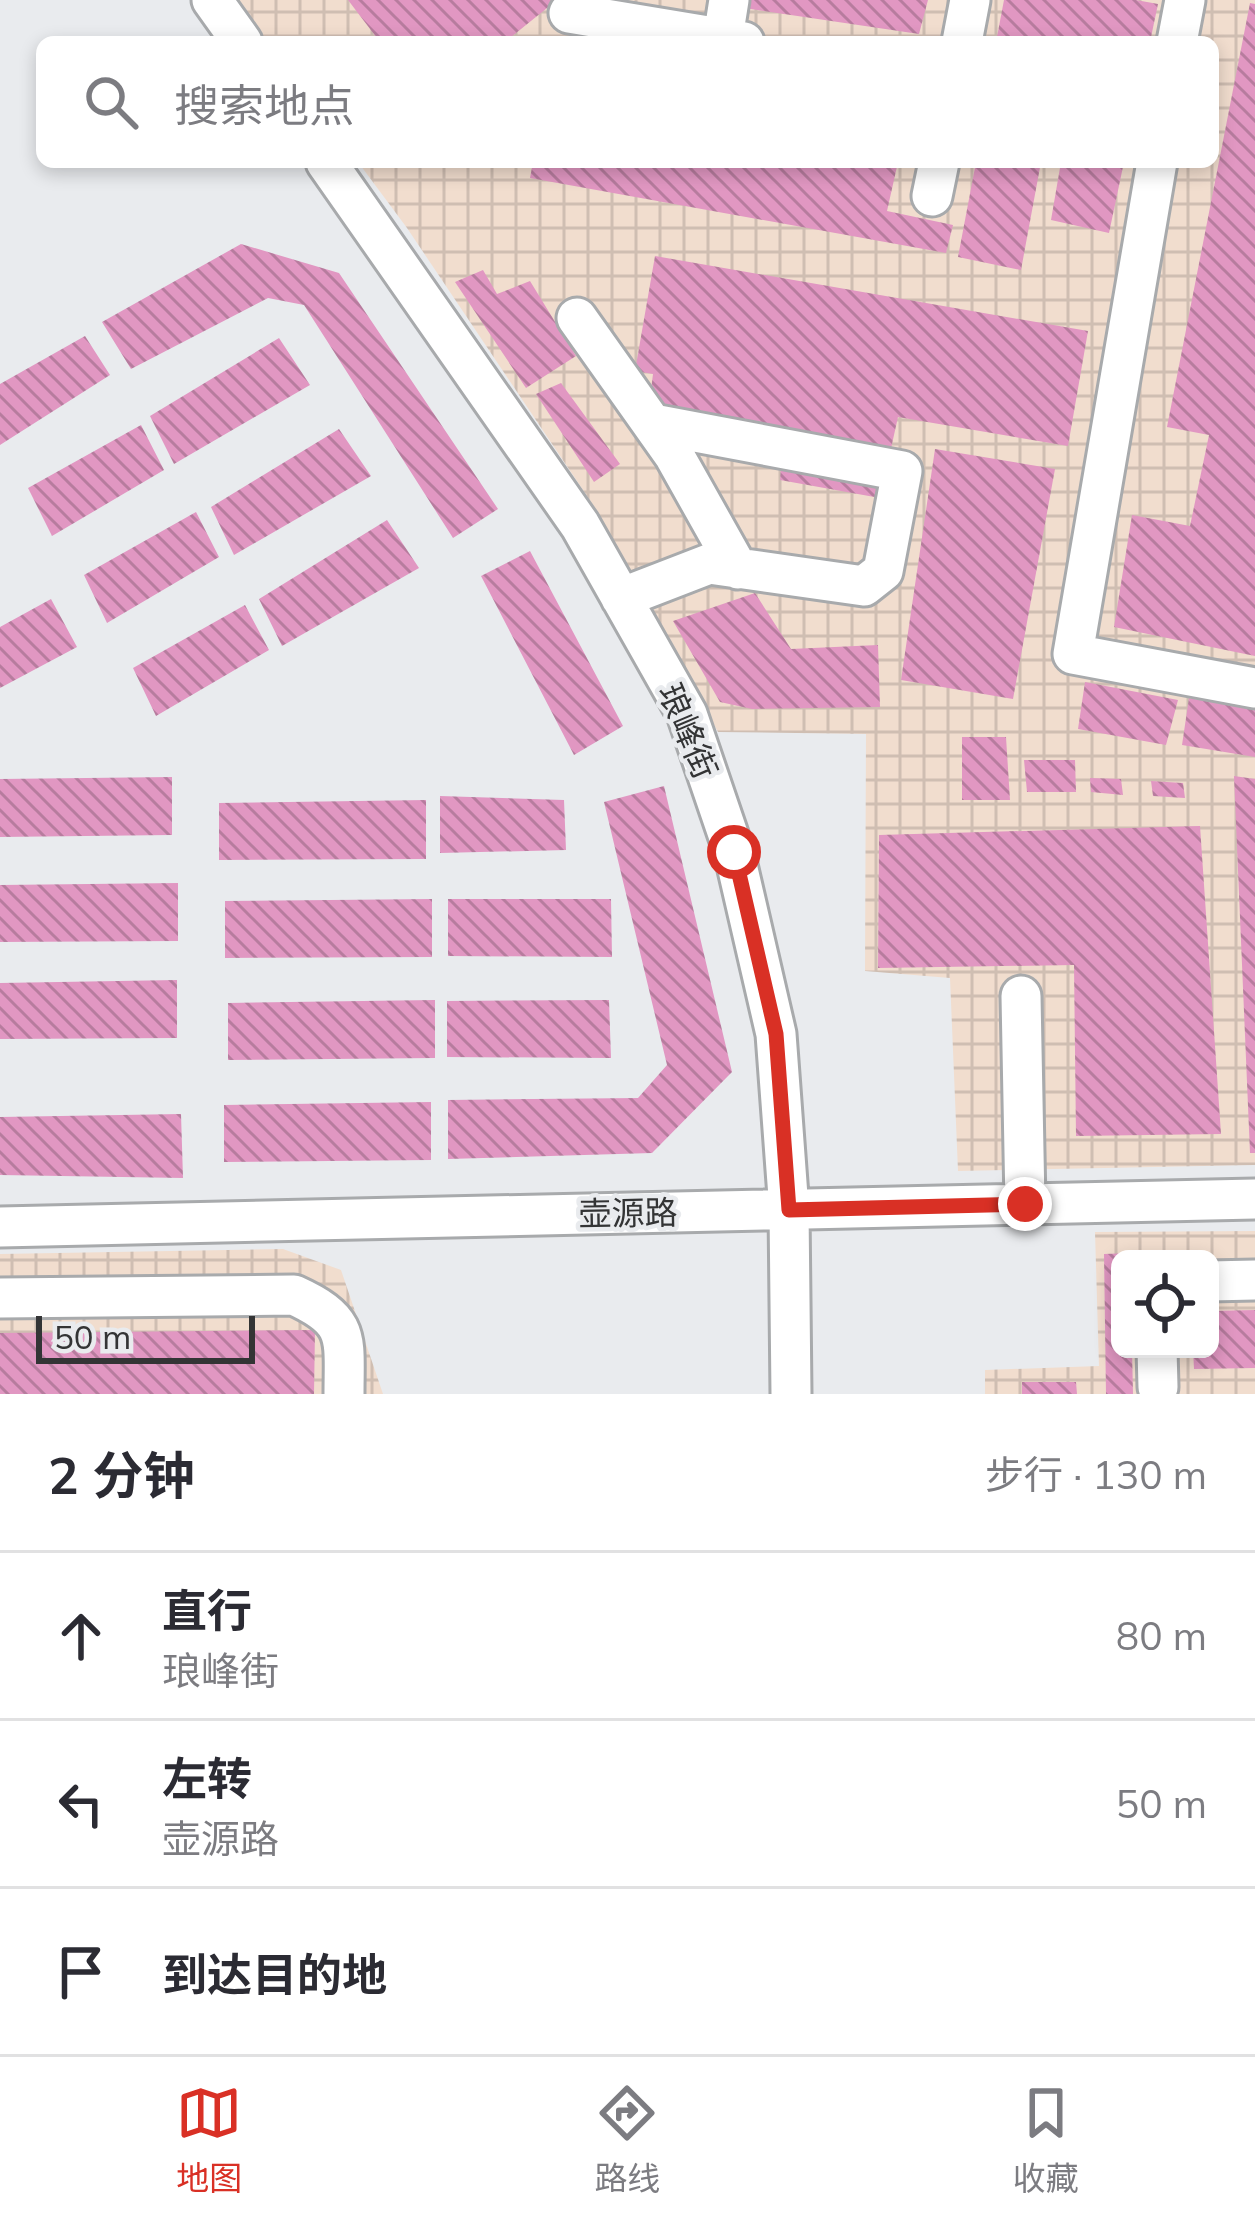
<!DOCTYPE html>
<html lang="zh">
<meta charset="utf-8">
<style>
body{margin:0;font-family:Mulish,"Noto Sans SC",sans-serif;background:#f2f2f3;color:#2b2b33}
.controls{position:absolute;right:36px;bottom:36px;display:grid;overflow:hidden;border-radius:18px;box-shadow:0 6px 18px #0003}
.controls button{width:108px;height:108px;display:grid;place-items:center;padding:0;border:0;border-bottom:3px solid #e1e1e2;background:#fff;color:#2b2b33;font:60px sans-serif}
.scale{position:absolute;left:36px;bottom:30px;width:219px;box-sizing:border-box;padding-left:12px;border:6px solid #333435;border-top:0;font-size:33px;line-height:42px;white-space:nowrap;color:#333435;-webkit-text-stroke:9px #e9ebee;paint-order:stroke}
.stop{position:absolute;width:36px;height:36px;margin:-27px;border:9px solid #d93025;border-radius:50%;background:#fff}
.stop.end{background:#d93025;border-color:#fff;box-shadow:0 3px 12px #0008}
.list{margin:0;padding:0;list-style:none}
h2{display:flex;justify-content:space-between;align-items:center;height:156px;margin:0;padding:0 48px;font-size:51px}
h2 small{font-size:39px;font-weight:400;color:#7c7c81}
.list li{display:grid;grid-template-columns:78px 1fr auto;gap:36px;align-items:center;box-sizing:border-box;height:168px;padding:0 48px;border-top:3px solid #e1e1e2}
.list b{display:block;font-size:45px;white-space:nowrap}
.list p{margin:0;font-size:39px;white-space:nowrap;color:#7c7c81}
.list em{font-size:39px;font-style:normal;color:#7c7c81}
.icon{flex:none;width:66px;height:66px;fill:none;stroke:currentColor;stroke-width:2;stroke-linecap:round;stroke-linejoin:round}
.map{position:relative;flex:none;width:1255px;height:1394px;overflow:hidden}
.search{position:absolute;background:#fff;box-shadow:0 6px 18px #0003;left:36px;right:36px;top:36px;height:132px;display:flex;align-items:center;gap:30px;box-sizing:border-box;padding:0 42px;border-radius:18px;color:#7c7c81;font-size:45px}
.sheet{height:660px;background:#fff}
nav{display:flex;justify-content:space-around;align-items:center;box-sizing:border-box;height:168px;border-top:3px solid #e1e1e2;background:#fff;font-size:33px;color:#7c7c81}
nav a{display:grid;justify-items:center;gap:6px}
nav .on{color:#d93025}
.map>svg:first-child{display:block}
</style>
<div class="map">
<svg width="1255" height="1394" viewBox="0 0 1255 1394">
<defs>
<pattern id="industrial-grid" width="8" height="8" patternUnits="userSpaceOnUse" patternTransform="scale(3)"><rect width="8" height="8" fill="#f1ddce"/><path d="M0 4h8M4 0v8" fill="none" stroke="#cfbeb2"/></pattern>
<pattern id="building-back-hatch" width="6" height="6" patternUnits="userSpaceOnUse" patternTransform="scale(3)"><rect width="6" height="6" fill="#e197c2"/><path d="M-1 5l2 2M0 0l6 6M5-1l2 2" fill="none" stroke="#b77c9e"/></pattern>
</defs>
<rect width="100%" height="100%" fill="#e9ebee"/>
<!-- industrial -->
<path fill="url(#industrial-grid)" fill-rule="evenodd" d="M236,0h1019v1165l-297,6 -8,-193 -85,-7 1,-237 -148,-2 -125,-227 -186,-277 -49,-66h855v-120h-945z
M1255,1231v163h-270v-24l114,-4 -4,-134zM1120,1259h90v90h-90z
M283,1249l58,21 42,124h-383v-140z"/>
<!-- building -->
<path fill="url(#building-back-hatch)" d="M348,0h209l-52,42h-125z
M745,0h183l-9,34 -175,-26z
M1004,0h132l22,4 -8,38h-154z
M1250,3l5,1v652l-141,-29 18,-112 58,11 19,-91 -42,-8z
M533,162h365l-11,49 66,14 -7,28 -416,-75z
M976,162h65l-20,108 -63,-13z
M1061,162h63l-15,71 -58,-13z
M241,244l98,29 159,236 -45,29 -149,-233 -36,-7 -137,71 -29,-47z
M655,256l433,75 -20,115 -170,-29 -18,81 -100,-18 4,-48 -135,-26 4,-32 -18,-3z
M483,270l14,24 33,-13 46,75 -50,32 -71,-106z
M85,336l25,39 -110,70v-61z
M279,338l31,47 -136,79 -24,-48z
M561,383l59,81 -26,18 -58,-88z
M141,425l23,45 -112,66 -24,-48z
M339,429l32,47 -137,79 -23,-48z
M935,449l120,20 -42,230 -112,-19z
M196,512l23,45 -112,66 -23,-48z
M387,520l32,48 -137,78 -23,-47z
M530,551l93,175 -49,29 -93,-179z
M755,593l36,56 87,-4 2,62 -128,2 -32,-7 -47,-81z
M51,599l26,48 -77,41v-61z
M245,605l24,45 -113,66 -23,-48z
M1085,682l93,18 -12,45 -88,-16z
M1189,698l66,12v47l-73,-12z
M962,737h44l4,63h-48z
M1024,760h51l1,32h-49z
M1234,776l21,3v374h-5z
M172,777v58l-172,2v-58z
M1090,778l31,1 2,16 -32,-3z
M1151,781l32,2 2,15 -32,-2z
M664,786l68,286 -80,81 -204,6v-59l190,-2 29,-33 -63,-263z
M440,796l124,4 2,50 -126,3z
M426,800v59l-207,1v-57z
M1200,826l21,308 -145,2 -2,-171 -196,3 1,-133z
M178,883v58l-178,1v-57z
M432,899v58l-207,1v-57z
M448,899h163l1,58 -164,-1z
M177,980v58l-177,1v-56z
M435,1000v58l-207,2v-57z
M609,1000l2,58 -164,-1v-56z
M431,1102v58l-207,2v-57z
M181,1114l2,64 -183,-3v-58z
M1131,1253v6h-11v90h12l1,45h-27l-2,-140z
M1255,1310v58l-61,1 -1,-20h17v-38z
M315,1330l-1,64h-314v-61z
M1022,1382h54l1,12h-55z"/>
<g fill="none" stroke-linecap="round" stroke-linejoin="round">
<!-- minor casing -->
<g stroke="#a8aaac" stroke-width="45">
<path id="minor" d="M212,0l30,42
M569,13l175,29
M723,38l6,-38
M962,42l8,-42
M1177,42l8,-42
M326,162l254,363 107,189 47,138 42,182 13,176 2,184
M1157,162l-84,492 182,34
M932,196l7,-34
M577,318l97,137 64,114
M621,598l88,-34 155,22 19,-15 19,-100 -249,-47
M1021,996l4,208
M0,1227l1255,-28
M1210,1281l45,-1
M0,1298l294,-3c57,26 50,42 50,99
M1157,1349l1,38"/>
</g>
<!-- minor -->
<use href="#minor" stroke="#fff" stroke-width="39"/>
</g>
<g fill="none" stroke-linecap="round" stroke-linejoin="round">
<!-- route -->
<path stroke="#d93025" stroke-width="15" d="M734,852l42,182 13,176 236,-6"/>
</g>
<g text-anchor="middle" stroke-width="9" stroke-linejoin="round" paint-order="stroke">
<!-- street labels -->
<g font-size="33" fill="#333435" stroke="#e9ebee">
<text transform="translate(688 731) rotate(67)" y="12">琅峰街</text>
<text transform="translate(628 1213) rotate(-1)" y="12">壶源路</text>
</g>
</g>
</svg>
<div class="controls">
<button><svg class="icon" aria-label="locate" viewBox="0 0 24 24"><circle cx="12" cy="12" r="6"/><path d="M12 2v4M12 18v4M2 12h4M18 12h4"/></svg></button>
</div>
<div class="scale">50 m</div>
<div class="stop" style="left:734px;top:852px"></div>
<div class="stop end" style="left:1025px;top:1204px"></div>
<div class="search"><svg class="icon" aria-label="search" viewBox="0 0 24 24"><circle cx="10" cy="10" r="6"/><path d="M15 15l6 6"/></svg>搜索地点</div>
</div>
<section class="sheet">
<h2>2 分钟<small>步行 · 130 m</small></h2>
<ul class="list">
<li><svg class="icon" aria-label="ahead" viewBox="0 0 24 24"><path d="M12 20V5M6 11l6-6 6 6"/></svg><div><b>直行</b><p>琅峰街</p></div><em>80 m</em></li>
<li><svg class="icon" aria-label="left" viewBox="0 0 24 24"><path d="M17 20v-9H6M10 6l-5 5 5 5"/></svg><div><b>左转</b><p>壶源路</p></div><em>50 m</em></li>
<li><svg class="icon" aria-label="arrive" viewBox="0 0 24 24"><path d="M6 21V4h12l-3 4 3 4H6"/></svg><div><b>到达目的地</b></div></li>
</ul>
</section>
<nav>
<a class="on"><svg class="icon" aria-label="map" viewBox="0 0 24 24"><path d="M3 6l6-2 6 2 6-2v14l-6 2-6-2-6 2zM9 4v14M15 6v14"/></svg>地图</a>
<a><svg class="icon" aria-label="directions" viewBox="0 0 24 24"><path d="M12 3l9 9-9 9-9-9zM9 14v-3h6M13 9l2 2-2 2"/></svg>路线</a>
<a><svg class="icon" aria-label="saved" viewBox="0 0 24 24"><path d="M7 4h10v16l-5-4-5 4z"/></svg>收藏</a>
</nav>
